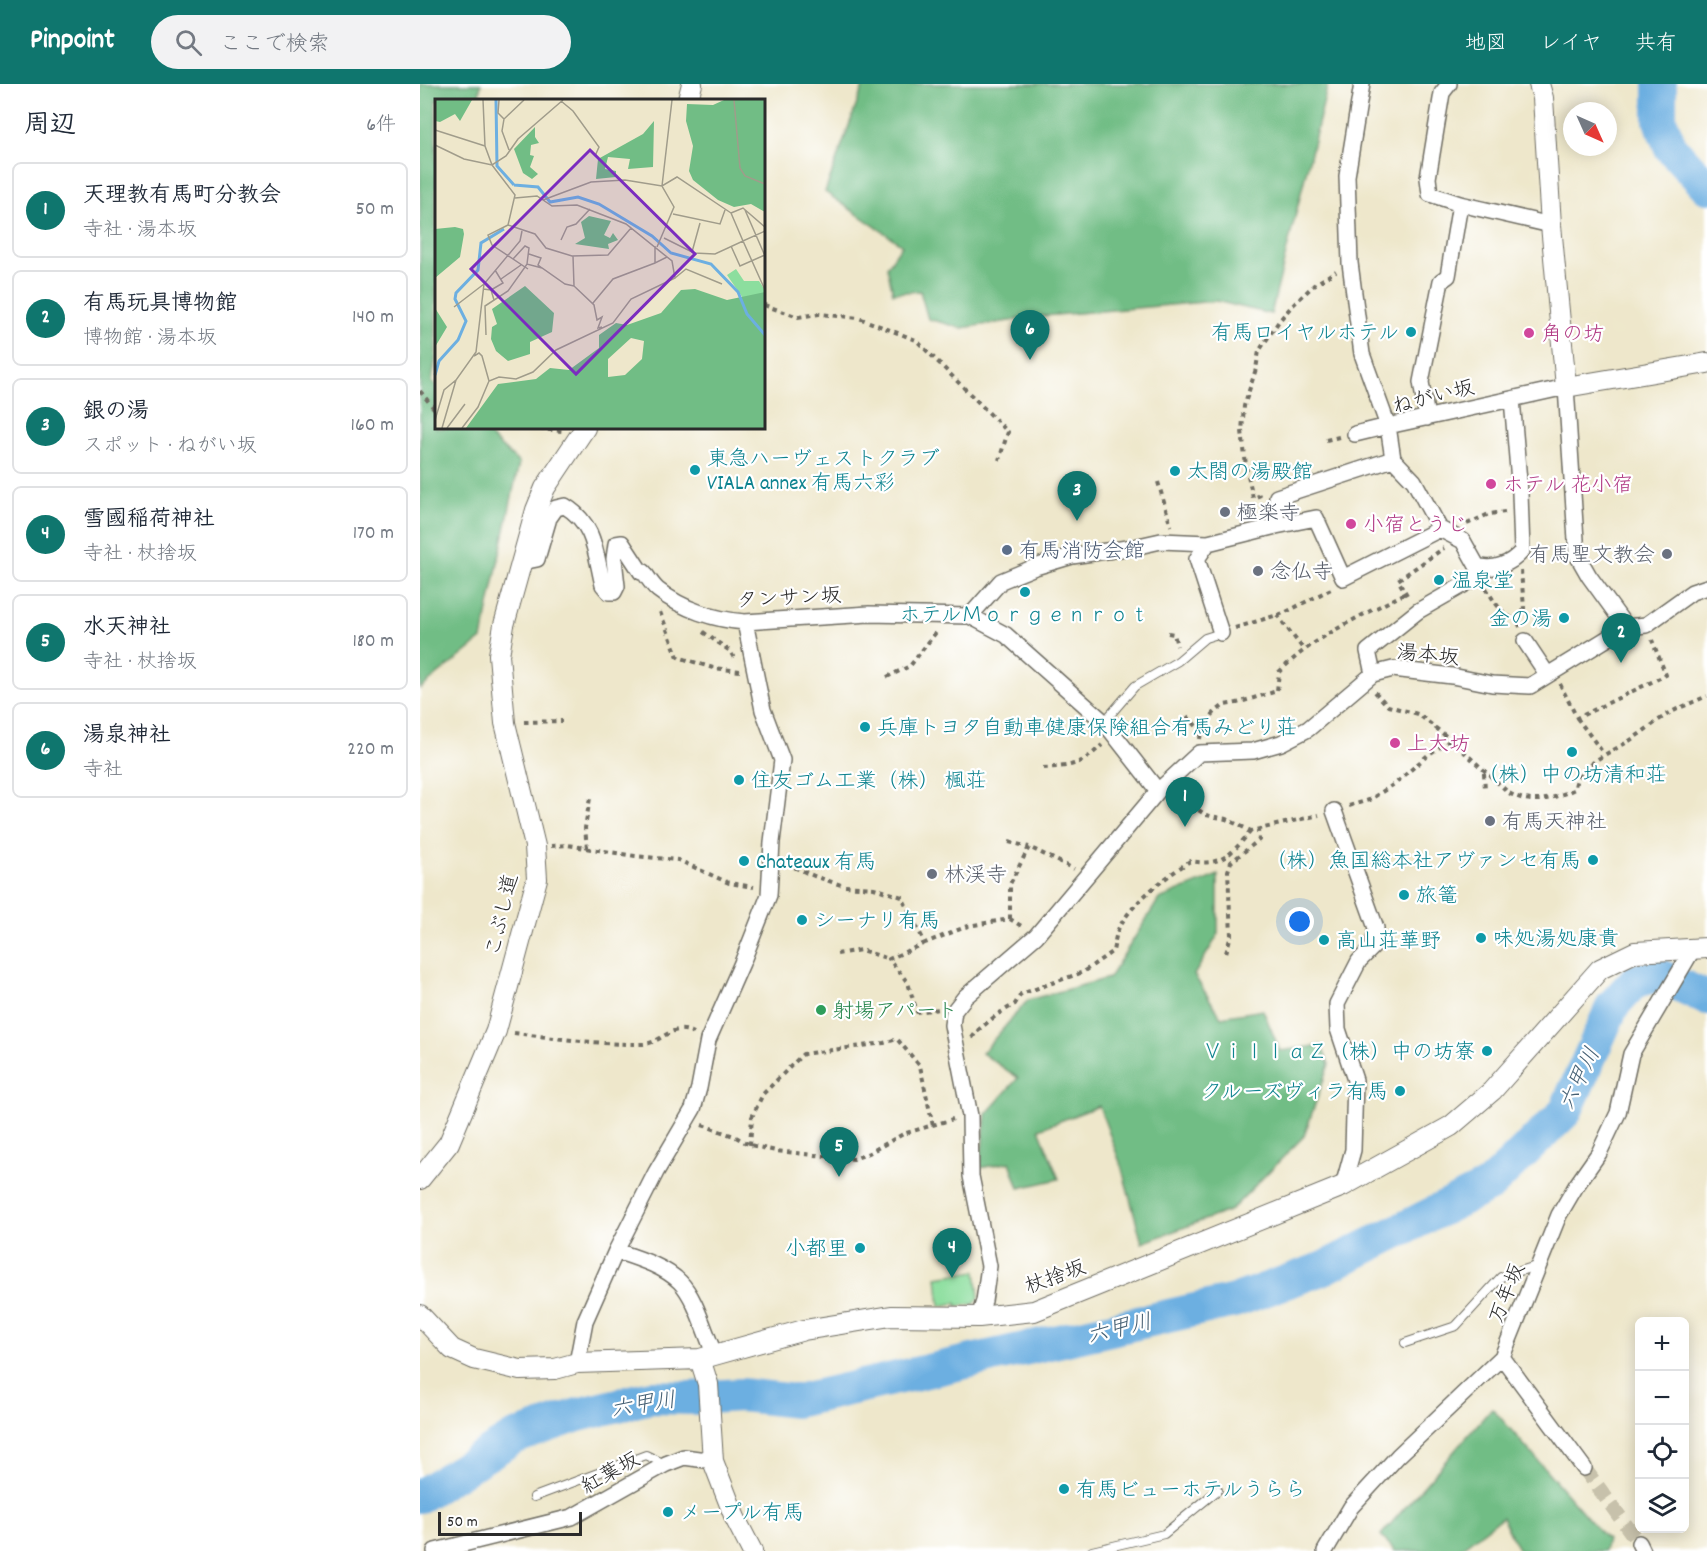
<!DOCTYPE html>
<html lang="ja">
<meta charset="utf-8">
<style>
body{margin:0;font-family:Dekko,"Klee One",sans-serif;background:#f2f2f3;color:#1f2937}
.controls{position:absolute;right:18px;bottom:18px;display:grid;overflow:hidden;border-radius:9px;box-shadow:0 3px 15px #0003}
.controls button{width:54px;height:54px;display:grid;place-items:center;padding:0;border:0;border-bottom:2px solid #e0e1e3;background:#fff;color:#1f2937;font:30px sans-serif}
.compass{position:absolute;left:1143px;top:18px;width:54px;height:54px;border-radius:50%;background:#fff;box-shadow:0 3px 15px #0003;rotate:135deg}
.scale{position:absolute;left:18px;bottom:15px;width:144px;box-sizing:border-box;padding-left:6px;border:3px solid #2b2b2b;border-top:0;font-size:16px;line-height:21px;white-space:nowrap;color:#2b2b2b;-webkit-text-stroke:4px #fff;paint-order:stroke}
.you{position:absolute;left:880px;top:838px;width:21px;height:21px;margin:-15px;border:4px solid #fff;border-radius:50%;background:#1a73e8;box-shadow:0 0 0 9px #1a73e833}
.badge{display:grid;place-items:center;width:39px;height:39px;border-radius:50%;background:#0f766e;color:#fff;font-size:20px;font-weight:700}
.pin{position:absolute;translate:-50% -50px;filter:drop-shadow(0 2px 3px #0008)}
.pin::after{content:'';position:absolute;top:32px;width:21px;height:18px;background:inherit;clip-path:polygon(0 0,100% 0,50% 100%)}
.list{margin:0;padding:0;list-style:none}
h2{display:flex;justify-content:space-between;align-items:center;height:78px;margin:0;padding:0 24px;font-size:26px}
h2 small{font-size:20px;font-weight:400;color:#747a83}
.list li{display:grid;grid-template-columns:39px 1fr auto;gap:18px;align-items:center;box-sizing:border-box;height:96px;margin:0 12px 12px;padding:0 12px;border:2px solid #e0e1e3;border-radius:9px}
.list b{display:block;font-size:22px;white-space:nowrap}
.list p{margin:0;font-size:20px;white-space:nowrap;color:#747a83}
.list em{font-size:20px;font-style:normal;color:#747a83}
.icon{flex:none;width:33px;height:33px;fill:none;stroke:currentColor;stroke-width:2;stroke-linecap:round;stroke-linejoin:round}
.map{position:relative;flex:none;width:1287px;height:1467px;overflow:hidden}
header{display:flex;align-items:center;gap:36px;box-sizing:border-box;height:84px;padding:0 30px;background:#0f766e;color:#fff}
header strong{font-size:28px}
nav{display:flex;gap:33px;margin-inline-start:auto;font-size:21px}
.search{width:420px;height:54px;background:#f2f2f3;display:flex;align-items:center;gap:15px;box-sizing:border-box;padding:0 21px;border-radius:33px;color:#747a83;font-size:22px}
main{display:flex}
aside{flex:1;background:#fff}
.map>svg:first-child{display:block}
</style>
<header>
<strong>Pinpoint</strong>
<div class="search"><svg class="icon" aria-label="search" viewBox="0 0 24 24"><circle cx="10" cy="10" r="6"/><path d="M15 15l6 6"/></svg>ここで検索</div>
<nav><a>地図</a><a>レイヤ</a><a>共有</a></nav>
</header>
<main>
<aside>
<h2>周辺<small>6件</small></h2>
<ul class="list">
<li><span class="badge">1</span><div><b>天理教有馬町分教会</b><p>寺社 · 湯本坂</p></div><em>50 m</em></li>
<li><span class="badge">2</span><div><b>有馬玩具博物館</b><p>博物館 · 湯本坂</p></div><em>140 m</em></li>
<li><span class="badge">3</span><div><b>銀の湯</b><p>スポット · ねがい坂</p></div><em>160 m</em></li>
<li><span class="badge">4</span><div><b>雪國稲荷神社</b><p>寺社 · 杖捨坂</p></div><em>170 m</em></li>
<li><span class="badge">5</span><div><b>水天神社</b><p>寺社 · 杖捨坂</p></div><em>180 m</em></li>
<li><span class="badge">6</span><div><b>湯泉神社</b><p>寺社</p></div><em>220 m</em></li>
</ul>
</aside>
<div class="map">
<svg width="1287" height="1467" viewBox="0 0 1287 1467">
<rect width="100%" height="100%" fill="#fff"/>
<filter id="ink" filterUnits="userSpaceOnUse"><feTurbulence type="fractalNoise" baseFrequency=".0167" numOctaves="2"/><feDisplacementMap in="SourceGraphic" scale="12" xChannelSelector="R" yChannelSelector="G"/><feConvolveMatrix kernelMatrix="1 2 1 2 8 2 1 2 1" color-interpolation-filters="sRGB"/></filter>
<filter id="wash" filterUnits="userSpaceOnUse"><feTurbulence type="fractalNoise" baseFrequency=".008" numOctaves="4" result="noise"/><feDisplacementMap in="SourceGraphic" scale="24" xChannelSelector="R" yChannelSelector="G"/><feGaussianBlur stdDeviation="1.35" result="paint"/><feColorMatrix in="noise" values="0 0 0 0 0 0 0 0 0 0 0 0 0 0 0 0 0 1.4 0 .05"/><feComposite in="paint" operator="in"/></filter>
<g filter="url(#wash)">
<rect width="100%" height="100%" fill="#eee7cb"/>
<!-- green -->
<path fill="#8cde9e" stroke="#5c8464" stroke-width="1.5" d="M556,1187l3,27 -5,6 -17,2 -1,-3 -16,3 -3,-29z"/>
<!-- forest -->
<path fill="#71bd85" stroke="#4e7458" stroke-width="1.5" d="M0,0h61l-3,16h-42v255l-4,27 4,4v42h45l38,35 -37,176 -62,50z
M444,0h464l-57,230 -55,-13 -172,15 -82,12 -34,-9 -8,-28 -27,2 -6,-26 15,-22 -77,-53z
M798,791v60l-24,40 27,42 42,-7 17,41 41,-6 8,19 -25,72 -73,74 -89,33 -21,-78 -22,-59 -60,23 20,50 -40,9 -9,-26 -30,6 6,-54 32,-36 -36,-25 46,-53 81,-22 50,-79z
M1072,1324l115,132 -3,11h-85l-17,-34 -45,34h-62l-14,-16z"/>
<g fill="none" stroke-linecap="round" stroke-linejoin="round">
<!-- river -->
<path stroke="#6cafe1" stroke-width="34" d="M1240,0v36l11,28 36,39
M0,1412l93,-58 65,-23 73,-18 40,1 50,-3 55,6 438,-100 90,-33 166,-83 75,-73 48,-107 22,-24 23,-6 49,23"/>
</g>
</g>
<g filter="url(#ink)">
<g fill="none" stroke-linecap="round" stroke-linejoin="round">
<!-- minor-tunnel -->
<path stroke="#c7c1ab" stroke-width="15" stroke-dasharray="15 8" stroke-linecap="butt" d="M1164,1384l55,75"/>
<!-- service casing -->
<g stroke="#6f6d63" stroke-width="10">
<path id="service" d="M684,638l31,-36 43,-25 27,-23 16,-5
M985,1259l51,-17 45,-49 38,-12
M114,1413l112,-42 19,9
M672,1467l72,-17 54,-44"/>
</g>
<!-- minor casing -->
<g stroke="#6f6d63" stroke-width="18">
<path id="minor" d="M1029,0l-7,9 -14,85 2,16 30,10 91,21
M1007,334l-6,-36 20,-101 7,-5 12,-72
M935,350l33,-8 -26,-72 -12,-91 -3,-87 15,-92
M973,375l21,22 26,48 23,12 14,25c17,5 34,-2 45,-15l-2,-58 -8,-94
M856,442l40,-8 27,60 97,-49
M788,459l-11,16 24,74
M102,478l15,-3 12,-41 7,-10 9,-2c30,18 30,46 38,79l6,7h5l3,-6 -3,-27 2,-15 6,-1 19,29h3c4,6 9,14 14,18 24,19 57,30 87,32l124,-8 101,2 36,19 98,87 54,69
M550,532l31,-35 34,-14 37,-11 62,-9 27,-6 47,2 68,-17 1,-29 116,-38 -5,-33 178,-39 11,168 12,21 37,51
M1105,557l22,33
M953,590l-5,-23 50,-40 61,-35 3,-8
M914,727l42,117 -3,19 -14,14 -22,43 1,25 17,51 -2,70 -10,36
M196,1167l40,-79 37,-63 6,-21 9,-48 34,-77 27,-68 3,-53 10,-82 -19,-50 -18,-88
M559,1233l5,-16 5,-35 -18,-90 -1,-60 -18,-91 2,-14 11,-14 71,-61 122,-145 41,-38 54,-2 28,-8 27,-14 65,-55 20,-5 59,7 40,8 38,2 96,-59 20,-2 46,-33 15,-5
M1082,1273l82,111
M157,1279l8,-42 31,-70c21,7 48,15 64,31 16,16 25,52 35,73
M1219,1459l4,8
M15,1467l137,-34 94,-53 18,-7 29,4
M905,1467l26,-44 47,-51 104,-99 57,-142 17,-29 23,-33 19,-40 13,-59 62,-105"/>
</g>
<!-- tertiary casing -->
<g stroke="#6f6d63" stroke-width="22">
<path id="tertiary" d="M1119,0l4,14 8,127 15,162 141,-24
M268,16l4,-16
M0,1095l29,-36 47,-112 41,-152 -2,-33 -30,-123 -6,-68 5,-30 32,-115 9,-22 40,-60
M0,1231l32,34 22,10 46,11 35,-1 22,-6 123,-4 104,-29 87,-14 88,1 55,-6 309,-125 108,-60 41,-35 108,-122 35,-17 72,-4
M280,1275l8,25 5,77 22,57 17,33"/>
</g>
<!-- path -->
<path stroke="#6f6d63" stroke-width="4" stroke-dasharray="4.5 4.5" stroke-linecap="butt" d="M344,221l34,12 21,-3 40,4 57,22 92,92 -9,28
M0,307l16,20
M110,344l32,3
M906,356l13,-3
M738,398l13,44
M841,411l-8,3 -7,-32 -4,-35 2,-25 12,-37 3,-18 20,-30 12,-14 23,-22 22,-14
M1047,440l22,-10 16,-2
M1066,504c9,15 16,27 32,33
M987,511l-9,-15 46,-32
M240,528l18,45 35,11 27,3
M857,531l27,35
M1100,543l-2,-6 6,-13 -3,-37
M815,544l49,-15 49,-25
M283,548l27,19 5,9
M748,549l6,1 3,12
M467,593l23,-11 27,-35
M1140,600l17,34 89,-43 -14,-35
M955,608l13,14 30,8 33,26 58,53c23,13 43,6 66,-4 0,-23 37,-37 54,-48 13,-8 26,-19 39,-27 12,-7 26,-12 39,-18
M767,632l14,15
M1157,634l27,36
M104,638l38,-1
M780,655l1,-8 13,-18 10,-8 13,-2 40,-12 2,-19c36,-36 82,-56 127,-79
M623,684c29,-2 37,-2 59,-23
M1064,689l1,17
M756,711l30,20 20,4 25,12 68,-16
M929,722l20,-6 27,-17 33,-29 22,-14
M589,758l20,5
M131,762l16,-1 68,11 43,4 51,23 25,4
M167,764l-2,-20 5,-30
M366,781h3l25,11 30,10 30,2 28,9 23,46 43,-17 42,-7 13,8
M590,835v-35l19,-37 45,22
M505,859l-36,16 19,24 9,29 22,-3
M806,869l5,-18 -3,-64 3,-9 28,-22 -1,-10
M417,870l24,-4 28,9
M94,949c42,5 87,12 129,11 20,-1 27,-22 51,-11
M552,954l5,-7 21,-17 17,-10 6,-10 62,-22 30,-21c2,-9 3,-20 8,-27 16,-26 44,-46 69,-63 32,6 41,-7 61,-30
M282,1041l32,11 16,9 26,6 78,8 15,-6 34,-19 50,-15
M330,1061l2,-28 11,-23 40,-40 81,-11 13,-4 23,27 13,60"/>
<!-- service -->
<use href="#service" stroke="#fff" stroke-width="8"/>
<!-- minor -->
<use href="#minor" stroke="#fff" stroke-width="15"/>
<!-- tertiary -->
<use href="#tertiary" stroke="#fff" stroke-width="20"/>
</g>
</g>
<!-- markers -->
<g fill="#0f9aa8" stroke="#fff" stroke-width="2">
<circle cx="991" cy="248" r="6"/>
<circle cx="275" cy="386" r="6"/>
<circle cx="755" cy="387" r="6"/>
<circle cx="1019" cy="496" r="6"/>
<circle cx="605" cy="508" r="6"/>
<circle cx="1144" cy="534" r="6"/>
<circle cx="445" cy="643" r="6"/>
<circle cx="1152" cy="668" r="6"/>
<circle cx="319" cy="696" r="6"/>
<circle cx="1173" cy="776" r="6"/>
<circle cx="324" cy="777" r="6"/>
<circle cx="984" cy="811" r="6"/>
<circle cx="382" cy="836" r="6"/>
<circle cx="1061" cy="854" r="6"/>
<circle cx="904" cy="856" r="6"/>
<circle cx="1067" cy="967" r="6"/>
<circle cx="980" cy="1007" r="6"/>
<circle cx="440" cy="1164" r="6"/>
<circle cx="644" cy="1405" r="6"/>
<circle cx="248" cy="1428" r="6"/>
</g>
<g fill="#d1479c" stroke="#fff" stroke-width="2">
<circle cx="1109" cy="249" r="6"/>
<circle cx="1071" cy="400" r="6"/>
<circle cx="931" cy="440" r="6"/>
<circle cx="975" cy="659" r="6"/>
</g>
<g fill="#6b7280" stroke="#fff" stroke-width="2">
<circle cx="805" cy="428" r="6"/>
<circle cx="1247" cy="470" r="6"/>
<circle cx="838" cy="487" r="6"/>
<circle cx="1070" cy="737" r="6"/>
<circle cx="512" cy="790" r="6"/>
</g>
<circle fill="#5c6f8a" stroke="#fff" stroke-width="2" cx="587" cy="466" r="6"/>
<circle fill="#2e9e5b" stroke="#fff" stroke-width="2" cx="401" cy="926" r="6"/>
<g text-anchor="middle" stroke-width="4.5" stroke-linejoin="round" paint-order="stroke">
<!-- culture labels -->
<g font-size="21" fill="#0d838f" stroke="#fff" text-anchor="start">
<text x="979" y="255" text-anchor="end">有馬ロイヤルホテル</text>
<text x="287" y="381">東急ハーヴェストクラブ<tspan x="287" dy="24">VIALA annex 有馬六彩</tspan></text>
<text x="767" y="394">太閤の湯殿館</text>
<text x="1031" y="503">温泉堂</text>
<text x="605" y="537" text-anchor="middle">ホテルＭｏｒｇｅｎｒｏｔ</text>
<text x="1132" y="541" text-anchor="end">金の湯</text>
<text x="457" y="650">兵庫トヨタ自動車健康保険組合有馬みどり荘</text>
<text x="1152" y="697" text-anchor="middle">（株）中の坊清和荘</text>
<text x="331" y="703">住友ゴム工業（株） 楓荘</text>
<text x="1161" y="783" text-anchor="end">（株）魚国総本社アヴァンセ有馬</text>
<text x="336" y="784">Chateaux 有馬</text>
<text x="996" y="818">旅篭</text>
<text x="394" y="843">シーナリ有馬</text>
<text x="1073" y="861">味処湯処康貴</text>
<text x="916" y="863">高山荘華野</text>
<text x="1055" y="974" text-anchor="end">ＶｉｌｌａＺ（株）中の坊寮</text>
<text x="968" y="1014" text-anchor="end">クルーズヴィラ有馬</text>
<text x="428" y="1171" text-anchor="end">小都里</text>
<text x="656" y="1412">有馬ビューホテルうらら</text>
<text x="260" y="1435">メープル有馬</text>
</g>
<!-- hotel labels -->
<g font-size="21" fill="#b23c85" stroke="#fff" text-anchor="start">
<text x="1121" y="256">角の坊</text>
<text x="1083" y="407">ホテル 花小宿</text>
<text x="943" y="447">小宿とうじ</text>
<text x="987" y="666">上大坊</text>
</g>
<!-- street labels -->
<g font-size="21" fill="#2b2b2b" stroke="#fff">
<text transform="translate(1013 312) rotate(-14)" y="7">ねがい坂</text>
<text transform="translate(369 513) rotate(-3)" y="7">タンサン坂</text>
<text transform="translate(1008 570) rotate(6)" y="7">湯本坂</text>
<text transform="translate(81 831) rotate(-77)" y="7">こぶし道</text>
<text transform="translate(635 1192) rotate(-20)" y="7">杖捨坂</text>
<text transform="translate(1086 1209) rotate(-68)" y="7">万年坂</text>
<text transform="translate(190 1388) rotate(-29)" y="7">紅葉坂</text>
</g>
<!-- worship labels -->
<g font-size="21" fill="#5b616d" stroke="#fff" text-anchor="start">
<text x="817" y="435">極楽寺</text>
<text x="1235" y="477" text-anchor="end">有馬聖文教会</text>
<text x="850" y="494">念仏寺</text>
<text x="1082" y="744">有馬天神社</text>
<text x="524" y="797">林渓寺</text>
</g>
<!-- service labels -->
<g font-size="21" fill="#4e5e75" stroke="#fff" text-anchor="start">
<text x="599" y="473">有馬消防会館</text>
</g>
<!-- leisure labels -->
<g font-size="21" fill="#27864d" stroke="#fff" text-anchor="start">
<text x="413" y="933">射場アパート</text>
</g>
<!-- water labels -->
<g font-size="22" font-style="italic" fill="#456074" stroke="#fff">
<text transform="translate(1158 994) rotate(-64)" y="8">六甲川</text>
<text transform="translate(699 1243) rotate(-13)" y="8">六甲川</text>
<text transform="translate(223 1319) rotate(-9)" y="8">六甲川</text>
</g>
</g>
<!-- overview -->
<g transform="translate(15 15)">
<rect width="330" height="330" fill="#eee7cb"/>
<path d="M301,170l8,12h15l6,9v40l-38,-55z" fill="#8cde9e"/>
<path d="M0,1h37l-12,21 -5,-7 -15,8 -5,-1zM289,1h41v112l-14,-8 -17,3 -16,-7 -25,-20 -4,-9 4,-25 -7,-25 1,-17 26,1zM219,22l-1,46 -25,2 2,-10 -22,-2 -3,12 11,2v6l-20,2 2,-20 45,-25zM100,28v10l4,6 -8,2 -1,10 4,1 -4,11 8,7 -6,5 -9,-6 -9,-24zM154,117l22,5 -7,14 6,3 3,-5 5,7 -10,4 1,5 -34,-5 10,-6 -4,-16zM20,128l8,2 1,5 -4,23 -25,21v-49zM90,187l29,27 -2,19 -22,10v12l-22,7 -12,-10 -5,-12 1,-12 5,-3 -5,-15zM260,190l32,11 38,-8v136h-299l32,-44 38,-5 14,-11 19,2 30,-22v-13l17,-12 11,2 34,-12 20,-23zM196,239l13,3 -2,18 -17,16 -17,2v-18zM0,209l12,19 -12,20z" fill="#71bd85" fill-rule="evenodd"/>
<path fill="none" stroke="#6cafe1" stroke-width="3" d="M61,1l1,66 17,19M79,86l24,2 12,15 28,-5 21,7 53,32 19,17 40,11 27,28 9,22 18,21M0,276l4,-14 19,-21 8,-19 -11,-22 1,-6 22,-23 3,-27 23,-14"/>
<path fill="none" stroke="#a09c8b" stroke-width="1.5" d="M48,1l2,46 7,19M64,1l-1,13 6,6M299,1l6,68 5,8 20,8M126,2l12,10 26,36 -4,9M0,31l50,16M0,46l29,14 28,6 14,-9 12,-17 45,-39M74,51l-7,-19 2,-12 20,-19M57,66l23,30 -7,30M108,101l48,-18 34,-2 37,6 15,-9 54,36M310,111l20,46M296,114l12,28 22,-10M296,114l12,-5 22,19M238,115l47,10 5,-14M73,126l27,9 11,14 26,8 36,-1 23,-27M73,126l-20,10 4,10 33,22 2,-3 15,4 23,16 9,2M229,139l30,15 21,1 28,-13 22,49M126,141l6,-13 9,-3 14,-15M220,147v17l12,-6M296,147l9,20 25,-11M222,148l17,-40 -12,-21 10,-86M257,153l8,-29M94,155l12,4 -3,7 4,3M138,157l1,30 20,19 3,15 5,-3 -4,11 4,-1M78,160l12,-13 4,2 -2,16M240,179l11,-9 36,15M66,180l20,-14M48,190l8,1 3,10M56,191l12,-7 -8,-13M158,204l20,-24 42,-16M19,208l30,-23M51,236l-1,-29 23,-15 17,-24 3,2M39,257l5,-3 3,3 7,25M0,321l9,-30 12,-10M7,329l14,-48 20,-28 8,-68 36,-43 2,-10M12,329l18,-24M27,329l16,-21 11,-26 10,-4 17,2 17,-7 23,-22 57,-27 18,-24 44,-21 -3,-17 -46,-37 -49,-19 -25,1 -15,-10 -22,2"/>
<path fill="#7b2cbf" fill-opacity="0.15" stroke="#7b2cbf" stroke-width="3" d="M155,51l105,104 -119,120 -105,-105z"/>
<rect width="330" height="330" fill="none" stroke="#2b2b2b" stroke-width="3"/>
</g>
</svg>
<div class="controls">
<button>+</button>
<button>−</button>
<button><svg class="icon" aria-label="locate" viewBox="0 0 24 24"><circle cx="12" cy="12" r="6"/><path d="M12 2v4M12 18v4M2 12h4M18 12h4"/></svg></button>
<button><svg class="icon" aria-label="layers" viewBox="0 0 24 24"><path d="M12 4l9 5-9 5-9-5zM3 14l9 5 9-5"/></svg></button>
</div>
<svg class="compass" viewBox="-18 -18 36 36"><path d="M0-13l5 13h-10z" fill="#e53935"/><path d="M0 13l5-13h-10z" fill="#747a83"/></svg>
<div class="scale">50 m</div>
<div class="you"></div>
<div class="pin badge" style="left:765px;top:743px">1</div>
<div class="pin badge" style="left:1201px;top:579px">2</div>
<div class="pin badge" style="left:657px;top:437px">3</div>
<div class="pin badge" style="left:532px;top:1194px">4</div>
<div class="pin badge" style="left:419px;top:1093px">5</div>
<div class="pin badge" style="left:610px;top:276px">6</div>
</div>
</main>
